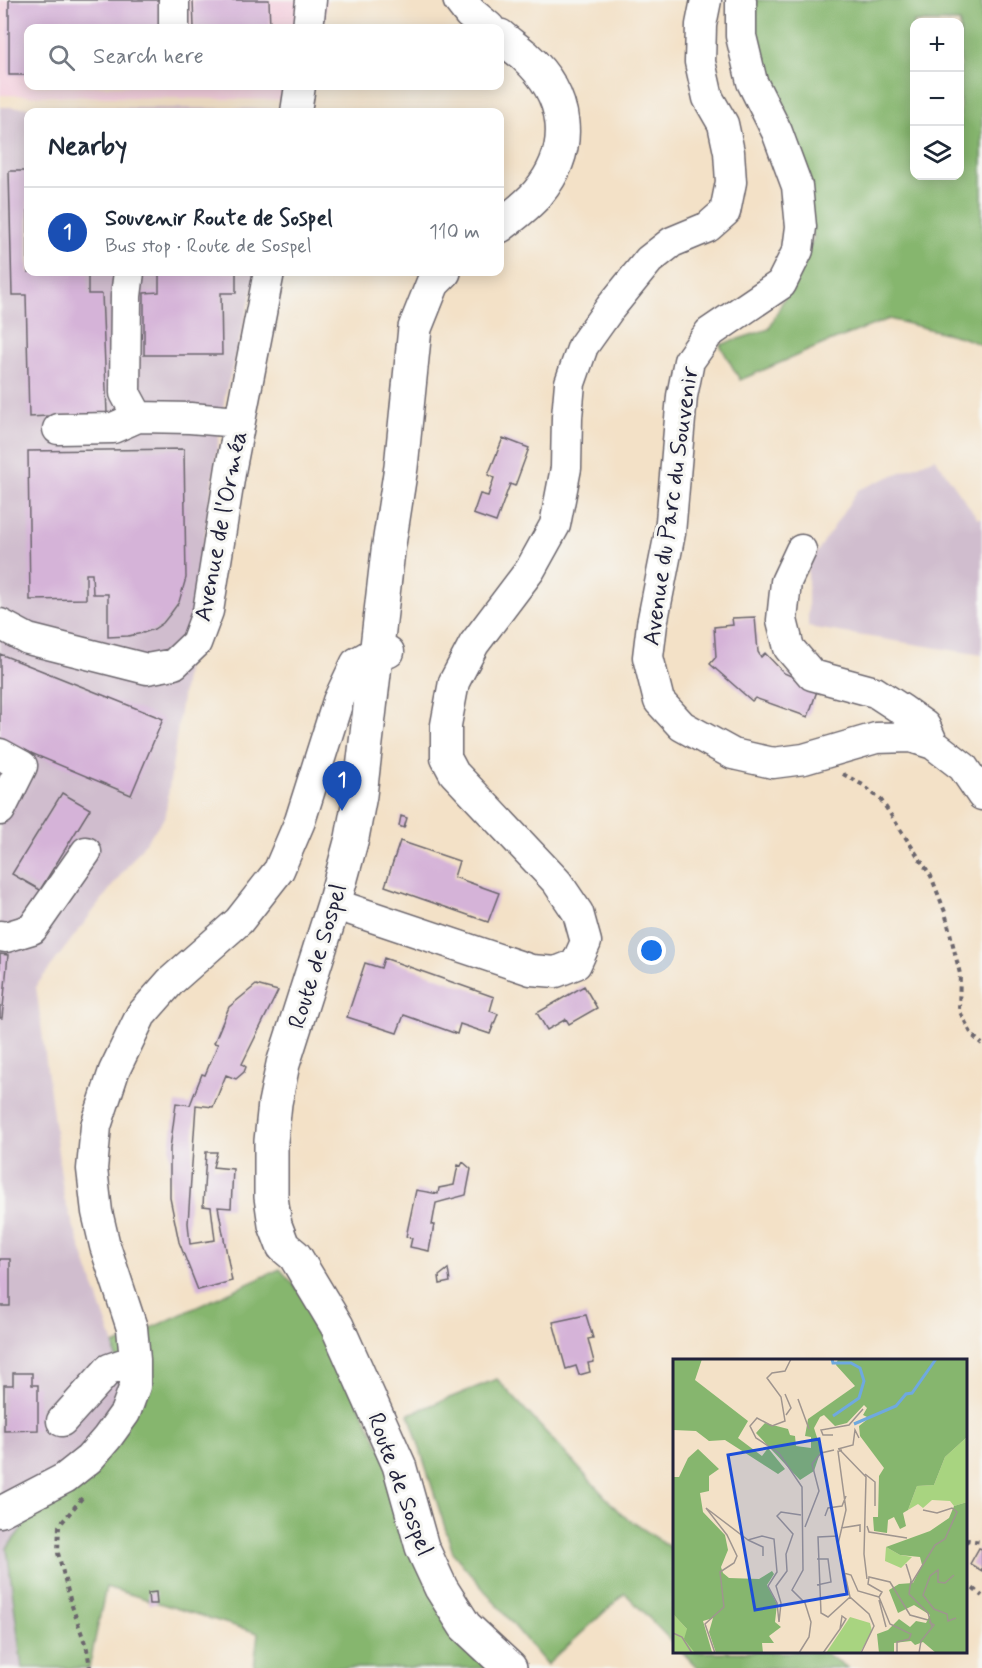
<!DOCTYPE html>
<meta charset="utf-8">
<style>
body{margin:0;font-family:Mynerve,sans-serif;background:#f2f2f3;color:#1f2937}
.controls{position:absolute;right:18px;top:18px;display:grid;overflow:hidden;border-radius:12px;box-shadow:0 3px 15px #0003}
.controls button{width:54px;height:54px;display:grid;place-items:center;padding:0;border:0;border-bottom:2px solid #e0e1e3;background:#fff;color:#1f2937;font:30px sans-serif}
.you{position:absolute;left:652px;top:951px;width:21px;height:21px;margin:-15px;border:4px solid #fff;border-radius:50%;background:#1a73e8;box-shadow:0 0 0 9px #1a73e833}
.badge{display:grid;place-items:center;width:39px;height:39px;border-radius:50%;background:#b5179e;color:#fff;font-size:20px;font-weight:700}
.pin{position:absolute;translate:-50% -50px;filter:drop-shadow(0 2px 3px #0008)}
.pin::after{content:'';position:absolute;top:32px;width:21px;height:18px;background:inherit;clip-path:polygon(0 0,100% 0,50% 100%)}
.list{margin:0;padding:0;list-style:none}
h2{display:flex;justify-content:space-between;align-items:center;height:78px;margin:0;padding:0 24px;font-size:26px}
h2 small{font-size:20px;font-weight:400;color:#747a83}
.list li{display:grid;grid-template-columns:39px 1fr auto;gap:18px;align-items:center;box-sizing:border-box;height:90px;padding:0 24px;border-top:2px solid #e0e1e3}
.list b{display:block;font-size:22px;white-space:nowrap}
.list p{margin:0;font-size:20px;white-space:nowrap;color:#747a83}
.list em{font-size:20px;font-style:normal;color:#747a83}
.icon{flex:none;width:33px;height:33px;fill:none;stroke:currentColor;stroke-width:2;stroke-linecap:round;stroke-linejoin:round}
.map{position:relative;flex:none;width:982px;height:1668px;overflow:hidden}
.search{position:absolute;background:#fff;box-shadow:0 3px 15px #0003;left:24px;top:24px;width:480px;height:66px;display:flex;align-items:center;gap:15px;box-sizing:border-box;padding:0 21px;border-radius:12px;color:#747a83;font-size:22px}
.panel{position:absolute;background:#fff;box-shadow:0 3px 15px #0003;left:24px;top:108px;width:480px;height:168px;border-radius:12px}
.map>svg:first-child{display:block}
</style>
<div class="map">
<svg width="982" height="1668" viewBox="0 0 982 1668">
<rect width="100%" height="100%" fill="#f6f6f2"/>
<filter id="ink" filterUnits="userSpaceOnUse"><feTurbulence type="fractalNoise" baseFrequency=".0167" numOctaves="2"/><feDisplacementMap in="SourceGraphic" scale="12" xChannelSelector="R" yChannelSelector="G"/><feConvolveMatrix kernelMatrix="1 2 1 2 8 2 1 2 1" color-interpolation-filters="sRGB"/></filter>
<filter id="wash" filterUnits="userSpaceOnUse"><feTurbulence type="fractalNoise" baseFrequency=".008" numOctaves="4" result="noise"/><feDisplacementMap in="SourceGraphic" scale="24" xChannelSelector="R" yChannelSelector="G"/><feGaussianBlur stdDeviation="1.35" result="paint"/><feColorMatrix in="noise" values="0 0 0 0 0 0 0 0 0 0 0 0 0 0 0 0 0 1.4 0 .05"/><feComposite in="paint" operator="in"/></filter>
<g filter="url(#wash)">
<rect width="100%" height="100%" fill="#f3e1c7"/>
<!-- built -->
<path fill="#f4cfde" d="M0,0h327l-3,28h-296v58h290l-1,1 -31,13 -286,-5z"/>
<!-- industrial -->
<path fill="#d0bdce" d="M0,107l273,2v3h-245v160h229l-32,123 -60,422 -129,169 28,212 50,147 6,42 31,-19 -144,180 15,120h-22z
M935,458l43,61 4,-2v138l-174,-28v-61l50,-76z"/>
<!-- forest -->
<path fill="#86b66e" stroke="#546c54" stroke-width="1.5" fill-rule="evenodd" d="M752,0h230v345l-21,-8 -72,-18 -63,24 -86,37 -20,-35 49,-16 45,-91 -24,-105 -42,-113zM914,22h46v154h-46z
M280,1269l26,30 185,369h-237l4,-35 -152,-46 -17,81h-67l-15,-120 93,-123 20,-37 -6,-43z
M497,1379l124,135 53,36v94l-49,-51 -78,72 -94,-112 -44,-139z
M682,1652h142l24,16h-150z"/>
<g id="blocks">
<!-- building -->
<path fill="#d5b3d8" d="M9,0h156v28h-137v47h-19z
M193,0h76l1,28h-76z
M9,171h19v101h60v22h14l5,119 -78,4 -3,-122h-14z
M159,272h77v21h-15l1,62h-78v-62l15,-1z
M503,438l26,10 -14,38 -5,-2 -14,38 -23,-8 7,-20 8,2 6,-18 -6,-3z
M184,449l2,129 -7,24 -8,11 -8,10 -9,6 -11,4 -15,3 -20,1v-43h-15l-1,-20h-6v25l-56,1 -2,-149z
M755,617l3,35 3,5 4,-4 19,20 18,8 17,4 -11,32 -53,-19 -3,3 -42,-37 6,-7 -2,-30 19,-2 -1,-7z
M0,654l163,65 -32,76 -131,-55z
M62,793l28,16 -50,81 -28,-16z
M401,816l6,2 -3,10 -5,-2z
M400,841l59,20 -5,16 45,16 -11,29 -103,-36z
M0,954l8,1 -6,63h-2z
M384,958l110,39 -4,14 8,3 -8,20 -30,-10 -3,10 -53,-19 -7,18 -50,-16 18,-54 16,5z
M256,985l22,6 -36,73 4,3 -2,5 -8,7 -10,-4 -13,32 -17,-2 -8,118 2,21 25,-4 -4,-33 -8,-1 3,-54h11l-4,15 20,2 -2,39 -13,-1 14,74 -34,9 -19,-48 -9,-44v-49l6,-46 14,2 12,-31 3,1 13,-31 -4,-1 15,-36z
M584,986l13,22 -28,16 -3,-5 -19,11 -10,-17z
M463,1162l8,7 -5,26 -30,8 -4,22h2l-5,26 -19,-4 2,-9 -6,-1 10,-47 22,4 1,-6 15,-3 4,-20 3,1z
M0,1259h10v47h-10z
M448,1269l2,13 -10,2 -1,-8z
M586,1315l7,23 -5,1 6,23 -6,1 2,9 -11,3 -3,-9 -10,3 -13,-47z
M13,1373h19v12h6v45l-34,1v-46h9z
M979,1548l3,1v22l-12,-7z
M156,1592l1,12h-8l-1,-11z"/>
</g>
</g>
<g filter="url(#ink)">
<use href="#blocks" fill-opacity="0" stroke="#6b656c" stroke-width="1.5"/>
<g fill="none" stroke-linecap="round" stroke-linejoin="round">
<!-- minor casing -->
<g stroke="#6b656c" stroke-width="33">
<path id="minor" d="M174,0v28
M741,0v36l11,46 25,50 20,54 4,41 -3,23 -17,34 -72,49 -20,28 -7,35 -12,137 -18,91 -4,33 11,44 23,25 51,28 40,9 31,-4 72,-21 35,-1 22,7 30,23 19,28
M308,28l3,-28
M296,112l4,-26
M129,272l-3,24 -1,97 13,24 52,1 49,4
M58,429l55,-1 25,-11
M801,550l-15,32 -4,38 7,28 23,27 63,17 26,17 24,17 8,18
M0,624l28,15 119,30 27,-5 22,-21 12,-32 23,-144 38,-195
M0,754l22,12 -22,44
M334,904l197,66 25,2 20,-8 10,-22 -8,-29 -21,-31 -103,-109 -8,-15v-33l8,-43 20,-38 56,-74 25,-45 11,-57 1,-51 3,-34 13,-37 27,-38 39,-48 23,-18 36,-15 17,-15 6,-30 -2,-30 -6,-28 -15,-26 -8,-36 1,-37 5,-25
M0,936l6,1 26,-8 54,-77
M62,1421l47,-52 26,-9
M0,1512l65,-34 24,-19 18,-21 18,-25 10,-27v-26l-3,-32 -27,-82 -8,-34 -5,-43 4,-43 18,-55 27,-56 30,-34 68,-60 40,-51 21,-49 38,-120 18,-38 21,-12 12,1"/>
</g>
<!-- major casing -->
<g stroke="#6b656c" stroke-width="36">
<path id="major" d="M460,0l10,13 18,15
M500,36c8,7 17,13 25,20 43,39 51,91 13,137 -11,13 -25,23 -38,33
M444,272l-11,11 -18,45 -14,139 -13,84 -28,244 -8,43 -18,66 -51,160 -8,39 -4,38v56l4,28 8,21 12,10 42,70 62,139 23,82 19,41 24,38 45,42"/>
</g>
<!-- path -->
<path stroke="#6b656c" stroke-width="4" stroke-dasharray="4.5 4.5" stroke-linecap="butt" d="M843,774l20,11 18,15 50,76 14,36 15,62 -1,36 13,25 10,9
M82,1498l-23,28 -1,27 13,50 16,46 3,19
M966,1542l2,-2 14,2
M966,1583l16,13"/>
<!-- minor -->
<use href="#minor" stroke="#fff" stroke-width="30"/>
<!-- major -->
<use href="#major" stroke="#fff" stroke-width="33"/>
</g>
</g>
<g text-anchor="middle" stroke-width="6" stroke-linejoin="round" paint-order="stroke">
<!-- street labels -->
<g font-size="24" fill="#22223b" stroke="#f6f6f2">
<text transform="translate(670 506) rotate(-82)" y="8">Avenue du Parc du Souvenir</text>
<text transform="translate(220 526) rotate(-79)" y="8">Avenue de l'Orméa</text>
<text transform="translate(317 956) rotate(-73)" y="8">Route de Sospel</text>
<text transform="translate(401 1484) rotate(70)" y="8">Route de Sospel</text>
</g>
</g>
<!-- overview -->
<g transform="translate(673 1359)">
<rect width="294" height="294" fill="#f3e1c7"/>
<path d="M294,78v65l-13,4 -4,-5 -18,-1 -9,8 -5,-4 -10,6 9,-24 17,-1 11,-28zM213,188l14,8 12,2 -11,11 -16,-7zM0,255l14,15 8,24h-21zM177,258l20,6 2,8 -12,22h-34z" fill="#a8d480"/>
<path d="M0,0h29l-7,21 53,41 -10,17 24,18 6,-8 17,21 -7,5 -53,-34 -16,1 -13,-10 -23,-1zM165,0h129v78l-22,20 -11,28 -17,1 -9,24 -5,3 3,13 -6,3 -6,-12 -6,3 -1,13 -13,-2 -1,-14h5l1,-41 5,-8 -24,-32 -1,-10 10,-8 -6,-3 4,-7 -3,-3 -17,18 -12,3 -11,-11 -4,2 -6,11 7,22 -7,21 -14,9 -44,-47 9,-10 23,6 2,6 5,1 1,10 15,2v-11l-6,-1 3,-17 47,-33 -19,-21zM25,90l21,20 -10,7v15l-9,2 3,19 22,23 3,15 -7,17 2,6 6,5 30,1 13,-8 2,3 -7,11 10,19 -2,18 6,5 -12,9 5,7h-12l1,10h-47l-7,-21 4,-14 -10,3 9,31 -17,1 -11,-14 3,-10 -14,-15v-137h6l9,-19zM294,143v151h-31l-13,-11 -8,3 -4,-4 -17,2v10h-15l-2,-19 11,-4 11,-11 11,8 6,-6 10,2 4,-8 -16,-10 -16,8 -9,-23 10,-6 14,-1 9,-18 -2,-8 -20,-2 -14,-8 44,-16 19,-13 5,-12z" fill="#86b66e"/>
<path fill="none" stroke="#6fa9df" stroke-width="3" d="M159,0l1,4h18l9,5 4,13 -5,17 -26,18M181,65l42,-18 10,-12 6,-1 24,-34"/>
<path fill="none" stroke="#9f958f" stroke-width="1.5" d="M118,0l-6,12 -13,2 -5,5 14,19 4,24 -13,5 -15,-8 -7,8 6,12 23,15 23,34 1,83 -11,20 13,13 6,19 -2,15 -10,16M112,35l6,14 -5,7M125,40l11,30M160,76h-10l-2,-5 28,-5 14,-16M165,90l15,-4 2,-15 4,8M166,90l27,28 -2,77 3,25M169,91l-4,1 8,59 -8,34 12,53 19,17 5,12 -13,27M192,115l10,8v24M152,157l3,-8 14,-2 4,-10M194,167l2,6 38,6M132,168l14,-36 -7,-27 9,-11 13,-3M168,169l19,-3v7M165,177l-20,1 3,76 7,4 22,-20M75,181l15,7v9M233,205l5,16 -2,14 19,19 4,14M171,214l7,2 7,16 21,6M281,216l-9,8 -7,-1v-12l-8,6 -7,19 11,14 13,5 1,7 8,-3M238,225l24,-39 10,-6 12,-27 -5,-4 -15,5 -14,-3M144,226l14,-3 -3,-23h-11M206,238l3,-5 -14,-8 1,-7 21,5 20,33 18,5M206,238l11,27 21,10 -2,5 -12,3v11M206,241l7,27M0,274l9,4 10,16M42,294l-10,-29 19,-17 -4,-35 14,-9 3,-7 -10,-21 -21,-27 42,32 14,-4 12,3 3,33 -9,14 9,17 2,19 2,-19 -5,-17 11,-15 -1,-17 7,-20 -16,-18 4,-4 20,3M150,294l17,-24 2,-13 4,3 -6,10M246,294l2,-12 13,-16 -5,-3"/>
<path fill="#1d4ed8" fill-opacity="0.15" stroke="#1d4ed8" stroke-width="3" d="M146,80l28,155 -92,16 -27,-155z"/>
<rect width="294" height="294" fill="none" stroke="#22223b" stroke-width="3"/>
</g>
</svg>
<div class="controls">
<button>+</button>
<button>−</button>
<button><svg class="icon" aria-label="layers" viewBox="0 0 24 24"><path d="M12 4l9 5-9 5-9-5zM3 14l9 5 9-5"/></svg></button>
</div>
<div class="you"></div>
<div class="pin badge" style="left:342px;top:811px;background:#1a4fb4">1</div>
<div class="search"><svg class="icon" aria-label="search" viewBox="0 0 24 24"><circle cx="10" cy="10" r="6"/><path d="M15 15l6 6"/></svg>Search here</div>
<section class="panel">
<h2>Nearby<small></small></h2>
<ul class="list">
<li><span class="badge" style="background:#1a4fb4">1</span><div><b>Souvenir Route de Sospel</b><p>Bus stop · Route de Sospel</p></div><em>110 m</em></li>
</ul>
</section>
</div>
